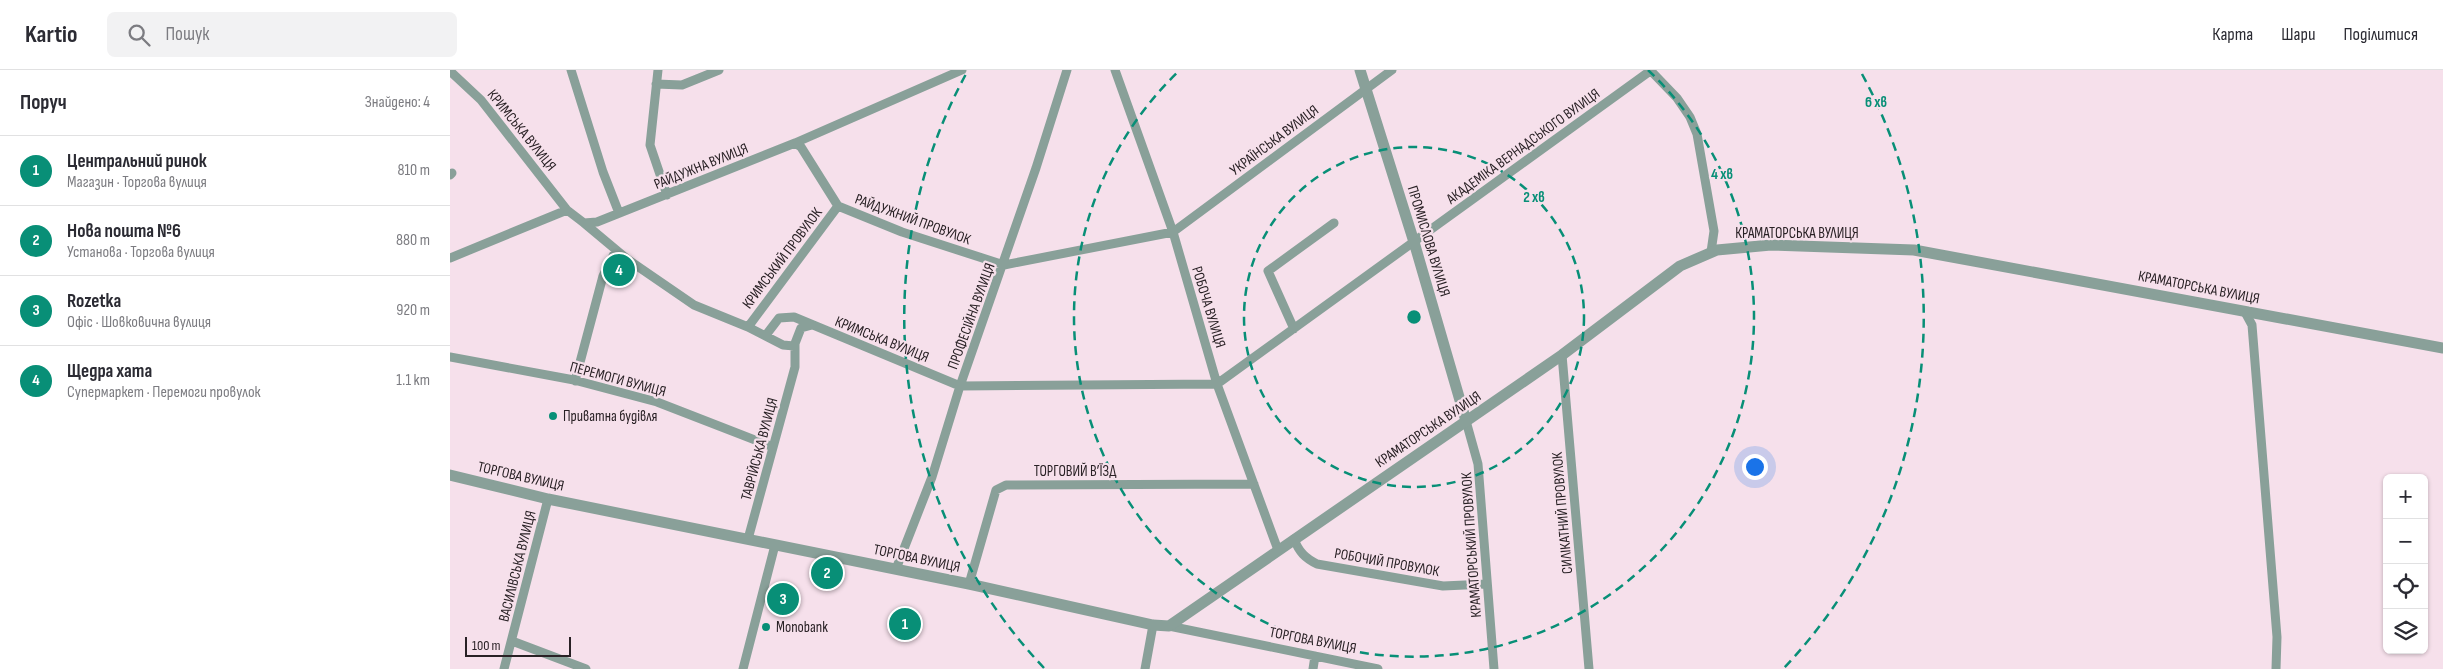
<!DOCTYPE html>
<html lang="uk">
<meta charset="utf-8">
<style>
body{margin:0;font-family:"Sofia Sans Condensed",sans-serif;background:#f2f2f3;color:#2b2b33}
.controls{position:absolute;right:15px;bottom:15px;display:grid;overflow:hidden;border-radius:8px;box-shadow:0 1px 4px #0004}
.controls button{width:45px;height:45px;display:grid;place-items:center;padding:0;border:0;border-bottom:1px solid #e1e1e2;background:#fff;color:#2b2b33;font:25px sans-serif}
.scale{position:absolute;left:15px;bottom:12px;width:106px;box-sizing:border-box;padding-left:5px;border:2px solid #292125;border-top:0;font-size:14px;line-height:18px;white-space:nowrap;color:#292125;-webkit-text-stroke:4px #f6e0eb;paint-order:stroke}
.you{position:absolute;left:1304px;top:396px;width:18px;height:18px;margin:-12px;border:4px solid #fff;border-radius:50%;background:#1a73e8;box-shadow:0 0 0 8px #1a73e833}
.badge{display:grid;place-items:center;width:32px;height:32px;border-radius:50%;background:#088f77;color:#fff;font-size:16px;font-weight:700}
.pin{position:absolute;translate:-50% -50%;border:2px solid #fff;box-shadow:0 1px 5px #0006}
.list{margin:0;padding:0;list-style:none}
h2{display:flex;justify-content:space-between;align-items:center;height:65px;margin:0;padding:0 20px;font-size:21px}
h2 small{font-size:16px;font-weight:400;color:#7c7c81}
.list li{display:grid;grid-template-columns:32px 1fr auto;gap:15px;align-items:center;box-sizing:border-box;height:70px;padding:0 20px;border-top:1px solid #e1e1e2}
.list b{display:block;font-size:19px;white-space:nowrap}
.list p{margin:0;font-size:16px;white-space:nowrap;color:#7c7c81}
.list em{font-size:16px;font-style:normal;color:#7c7c81}
.icon{flex:none;width:28px;height:28px;fill:none;stroke:currentColor;stroke-width:2;stroke-linecap:round;stroke-linejoin:round}
.map{position:relative;flex:none;width:1993px;height:599px;overflow:hidden}
header{display:flex;align-items:center;gap:30px;box-sizing:border-box;height:70px;padding:0 25px;background:#fff;border-bottom:1px solid #e1e1e2}
header strong{font-size:24px}
nav{display:flex;gap:28px;margin-inline-start:auto;font-size:18px}
.search{width:350px;height:45px;background:#f2f2f3;display:flex;align-items:center;gap:12px;box-sizing:border-box;padding:0 18px;border-radius:8px;color:#7c7c81;font-size:19px}
main{display:flex}
aside{flex:1;background:#fff}
.map>svg:first-child{display:block}
</style>
<header>
<strong>Kartio</strong>
<div class="search"><svg class="icon" aria-label="search" viewBox="0 0 24 24"><circle cx="10" cy="10" r="6"/><path d="M15 15l6 6"/></svg>Пошук</div>
<nav><a>Карта</a><a>Шари</a><a>Поділитися</a></nav>
</header>
<main>
<aside>
<h2>Поруч<small>Знайдено: 4</small></h2>
<ul class="list">
<li><span class="badge">1</span><div><b>Центральний ринок</b><p>Магазин · Торгова вулиця</p></div><em>810 m</em></li>
<li><span class="badge">2</span><div><b>Нова пошта №6</b><p>Установа · Торгова вулиця</p></div><em>880 m</em></li>
<li><span class="badge">3</span><div><b>Rozetka</b><p>Офіс · Шовковична вулиця</p></div><em>920 m</em></li>
<li><span class="badge">4</span><div><b>Щедра хата</b><p>Супермаркет · Перемоги провулок</p></div><em>1.1 km</em></li>
</ul>
</aside>
<div class="map">
<svg width="1993" height="599" viewBox="0 0 1993 599">
<rect width="100%" height="100%" fill="#f6e0eb"/>
<g fill="none" stroke-linecap="round" stroke-linejoin="round">
<!-- minor -->
<path stroke="#89a099" stroke-width="9" d="M121,0l32,102 16,41
M208,0l-8,75 17,50
M665,0l58,162 44,152 61,166
M1200,0l27,28 13,19 7,17 17,97 -3,21
M0,1l31,29 86,110
M206,14l26,1 37,-15
M345,73l6,4 37,59 64,26 102,33 169,-33 219,-162
M0,105l2,-2
M134,153l43,36 67,46 54,22 35,18 11,1 7,-18 11,-3
M0,188l117,-48 17,13 13,-1 198,-79 167,-73
M1795,242l7,13 25,312 -1,32
M298,257l90,-121
M844,259l-26,-58 66,-48
M316,265l13,-17 15,-1 166,69 257,-2 433,-313
M1112,285l27,314
M0,287l124,23 83,22 116,45
M125,311l28,-105 13,-26
M1016,351l12,43 16,205
M298,469l47,-172v-23
M844,469c5,13 11,19 23,25l126,22 44,-2
M446,499l36,-92 28,-91 76,-218 31,-98
M519,514l27,-94 10,-5 248,-1
M719,556l209,43
M62,571l74,28
M54,599l44,-170
M293,599l32,-124
M695,599l8,-44
M863,599l2,-13"/>
<!-- tertiary -->
<path stroke="#89a099" stroke-width="11" d="M910,0l54,172 52,179
M0,405l98,24 421,85 184,41 16,1 393,-271 118,-89 37,-16 54,-5 143,5 529,98"/>
</g>
<!-- distance rings -->
<g fill="none" stroke="#088f77" stroke-width="2.5" stroke-dasharray="9 6">
<circle cx="964" cy="247" r="170"/>
<path d="M1198 0A340 340 0 1 1 730 0"/>
<path d="M594 598A510 510 0 0 1 516 4M1412 4A510 510 0 0 1 1334 598"/>
</g>
<!-- markers -->
<g fill="#088f77" stroke="#f6e0eb" stroke-width="2">
<circle cx="103" cy="346" r="5"/>
<circle cx="316" cy="557" r="5"/>
</g>
<g text-anchor="middle" stroke-width="4.5" stroke-linejoin="round" paint-order="stroke">
<!-- street labels -->
<g font-size="15" fill="#292125" stroke="#f6e0eb">
<text transform="translate(72 60) rotate(51)" y="5">КРИМСЬКА ВУЛИЦЯ</text>
<text transform="translate(824 70) rotate(-37)" y="5">УКРАЇНСЬКА ВУЛИЦЯ</text>
<text transform="translate(1073 76) rotate(-36)" y="5">АКАДЕМІКА ВЕРНАДСЬКОГО ВУЛИЦЯ</text>
<text transform="translate(251 96) rotate(-22)" y="5">РАЙДУЖНА ВУЛИЦЯ</text>
<text transform="translate(463 149) rotate(20)" y="5">РАЙДУЖНИЙ ПРОВУЛОК</text>
<text x="1347" y="168">КРАМАТОРСЬКА ВУЛИЦЯ</text>
<text transform="translate(979 171) rotate(73)" y="5">ПРОМИСЛОВА ВУЛИЦЯ</text>
<text transform="translate(332 188) rotate(-53)" y="5">КРИМСЬКИЙ ПРОВУЛОК</text>
<text transform="translate(1749 217) rotate(11)" y="5">КРАМАТОРСЬКА ВУЛИЦЯ</text>
<text transform="translate(759 237) rotate(73)" y="5">РОБОЧА ВУЛИЦЯ</text>
<text transform="translate(521 246) rotate(-70)" y="5">ПРОФЕСІЙНА ВУЛИЦЯ</text>
<text transform="translate(432 269) rotate(22)" y="5">КРИМСЬКА ВУЛИЦЯ</text>
<text transform="translate(168 309) rotate(15)" y="5">ПЕРЕМОГИ ВУЛИЦЯ</text>
<text transform="translate(978 359) rotate(-34)" y="5">КРАМАТОРСЬКА ВУЛИЦЯ</text>
<text transform="translate(309 379) rotate(-75)" y="5">ТАВРІЙСЬКА ВУЛИЦЯ</text>
<text x="625" y="406">ТОРГОВИЙ В’ЇЗД</text>
<text transform="translate(71 406) rotate(13)" y="5">ТОРГОВА ВУЛИЦЯ</text>
<text transform="translate(1112 443) rotate(-95)" y="5">СИЛІКАТНИЙ ПРОВУЛОК</text>
<text transform="translate(1021 475) rotate(-94)" y="5">КРАМАТОРСЬКИЙ ПРОВУЛОК</text>
<text transform="translate(467 488) rotate(12)" y="5">ТОРГОВА ВУЛИЦЯ</text>
<text transform="translate(937 492) rotate(10)" y="5">РОБОЧИЙ ПРОВУЛОК</text>
<text transform="translate(67 496) rotate(-76)" y="5">ВАСИЛІВСЬКА ВУЛИЦЯ</text>
<text transform="translate(863 570) rotate(11)" y="5">ТОРГОВА ВУЛИЦЯ</text>
</g>
<!-- poi labels -->
<g font-size="15" fill="#292125" stroke="#f6e0eb" text-anchor="start">
<text x="113" y="351">Приватна будівля</text>
<text x="326" y="562">Monobank</text>
</g>
</g>
<circle cx="964" cy="247" r="8" fill="#088f77" stroke="#f6e0eb" stroke-width="2.5"/>
<g font-size="15" text-anchor="middle" font-weight="bold" fill="#088f77" stroke="#f6e0eb" stroke-width="4.5" stroke-linejoin="round" paint-order="stroke">
<text x="1426" y="37">6 хв</text>
<text x="1272" y="109">4 хв</text>
<text x="1084" y="132">2 хв</text>
</g>
</svg>
<div class="controls">
<button>+</button>
<button>−</button>
<button><svg class="icon" aria-label="locate" viewBox="0 0 24 24"><circle cx="12" cy="12" r="6"/><path d="M12 2v4M12 18v4M2 12h4M18 12h4"/></svg></button>
<button><svg class="icon" aria-label="layers" viewBox="0 0 24 24"><path d="M12 4l9 5-9 5-9-5zM3 14l9 5 9-5"/></svg></button>
</div>
<div class="scale">100 m</div>
<div class="you"></div>
<div class="pin badge" style="left:455px;top:554px">1</div>
<div class="pin badge" style="left:377px;top:503px">2</div>
<div class="pin badge" style="left:333px;top:529px">3</div>
<div class="pin badge" style="left:169px;top:200px">4</div>
</div>
</main>
